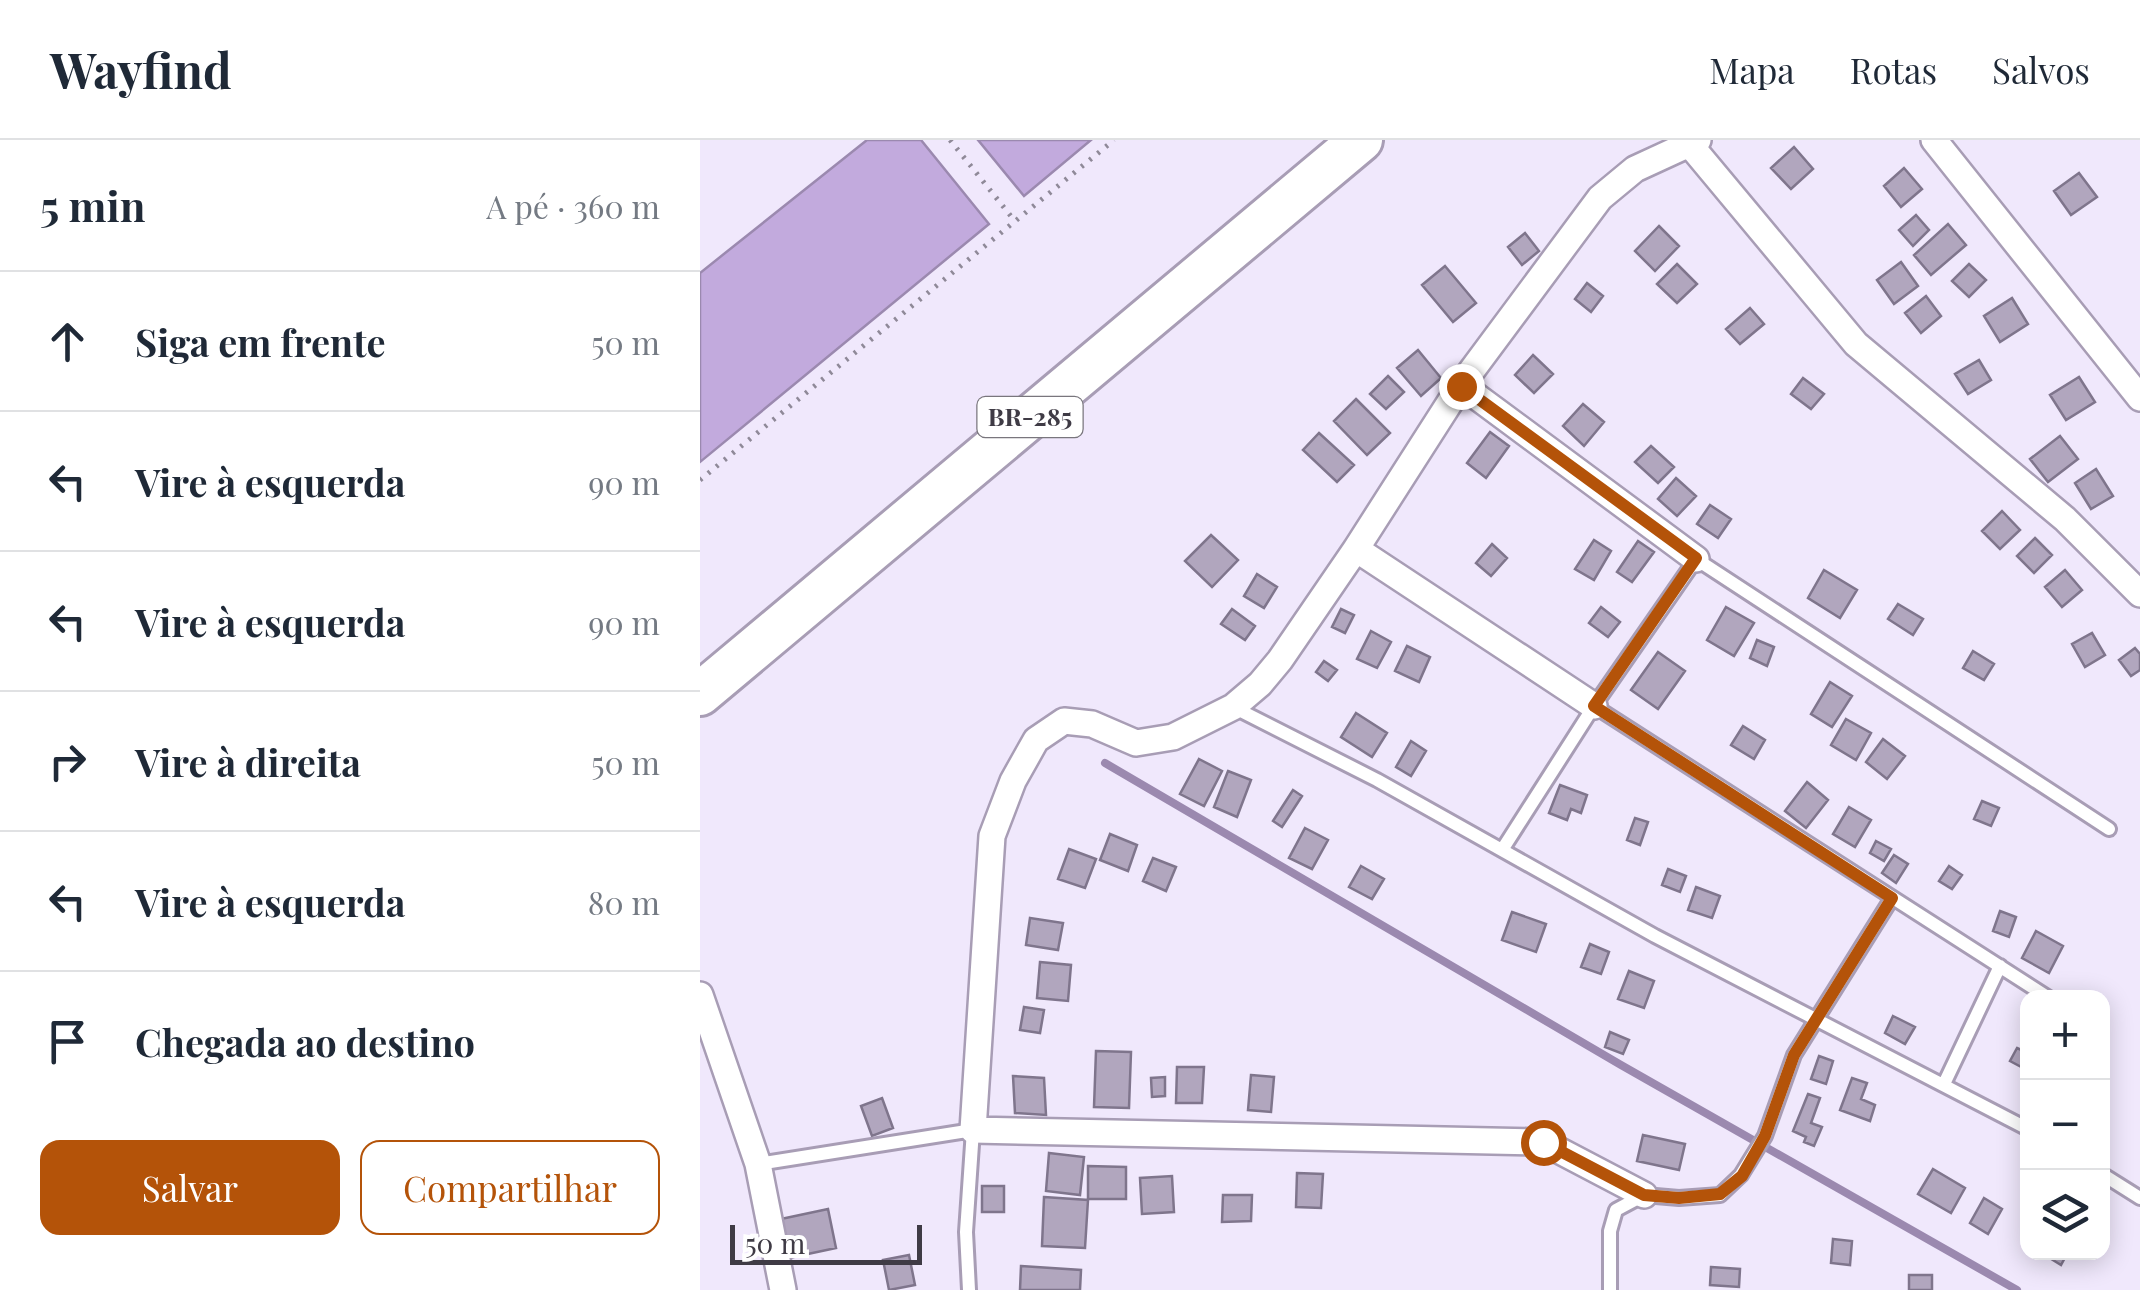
<!DOCTYPE html>
<html lang="pt">
<meta charset="utf-8">
<style>
body{margin:0;font-family:"Playfair Display",serif;background:#f6f6f7;color:#1f2937}
.controls{position:absolute;right:30px;bottom:30px;display:grid;overflow:hidden;border-radius:20px;box-shadow:0 5px 25px #0003}
.controls button{width:90px;height:90px;display:grid;place-items:center;padding:0;border:0;border-bottom:2px solid #e0e1e3;background:#fff;color:#1f2937;font:50px sans-serif}
.scale{position:absolute;left:30px;bottom:25px;width:192px;box-sizing:border-box;padding-left:10px;border:5px solid #3f3b45;border-top:0;font-size:28px;line-height:35px;white-space:nowrap;color:#3f3b45;-webkit-text-stroke:8px #fff;paint-order:stroke}
.stop{position:absolute;width:30px;height:30px;margin:-22px;border:8px solid #b45309;border-radius:50%;background:#fff}
.stop.end{background:#b45309;border-color:#fff;box-shadow:0 2px 10px #0008}
.list{margin:0;padding:0;list-style:none}
h2{display:flex;justify-content:space-between;align-items:center;height:130px;margin:0;padding:0 40px;font-size:42px}
h2 small{font-size:32px;font-weight:400;color:#747a83}
.list li{display:grid;grid-template-columns:65px 1fr auto;gap:30px;align-items:center;box-sizing:border-box;height:140px;padding:0 40px;border-top:2px solid #e0e1e3}
.list b{display:block;font-size:38px;white-space:nowrap}
.list em{font-size:32px;font-style:normal;color:#747a83}
.actions{display:flex;gap:20px;padding:30px 40px}
.actions a{flex:1;padding:22px 0;border:2px solid #b45309;border-radius:20px;text-align:center;font-size:35px;color:#b45309}
.actions .main{background:#b45309;color:#fff}
.icon{flex:none;width:55px;height:55px;fill:none;stroke:currentColor;stroke-width:2;stroke-linecap:round;stroke-linejoin:round}
.map{position:relative;flex:none;width:1440px;height:1150px;overflow:hidden}
header{display:flex;align-items:center;gap:60px;box-sizing:border-box;height:140px;padding:0 50px;background:#fff;border-bottom:2px solid #e0e1e3}
header strong{font-size:48px}
nav{display:flex;gap:55px;margin-inline-start:auto;font-size:35px}
main{display:flex}
aside{flex:1;background:#fff}
.map>svg:first-child{display:block}
</style>
<header>
<strong>Wayfind</strong>
<nav><a>Mapa</a><a>Rotas</a><a>Salvos</a></nav>
</header>
<main>
<aside>
<h2>5 min<small>A pé · 360 m</small></h2>
<ul class="list">
<li><svg class="icon" aria-label="ahead" viewBox="0 0 24 24"><path d="M12 20V5M6 11l6-6 6 6"/></svg><div><b>Siga em frente</b></div><em>50 m</em></li>
<li><svg class="icon" aria-label="left" viewBox="0 0 24 24"><path d="M17 20v-9H6M10 6l-5 5 5 5"/></svg><div><b>Vire à esquerda</b></div><em>90 m</em></li>
<li><svg class="icon" aria-label="left" viewBox="0 0 24 24"><path d="M17 20v-9H6M10 6l-5 5 5 5"/></svg><div><b>Vire à esquerda</b></div><em>90 m</em></li>
<li><svg class="icon" aria-label="right" viewBox="0 0 24 24"><path d="M7 20v-9h11M14 6l5 5-5 5"/></svg><div><b>Vire à direita</b></div><em>50 m</em></li>
<li><svg class="icon" aria-label="left" viewBox="0 0 24 24"><path d="M17 20v-9H6M10 6l-5 5 5 5"/></svg><div><b>Vire à esquerda</b></div><em>80 m</em></li>
<li><svg class="icon" aria-label="arrive" viewBox="0 0 24 24"><path d="M6 21V4h12l-3 4 3 4H6"/></svg><div><b>Chegada ao destino</b></div></li>
</ul>
<div class="actions"><a class="main">Salvar</a><a>Compartilhar</a></div>
</aside>
<div class="map">
<svg width="1440" height="1150" viewBox="0 0 1440 1150">
<rect width="100%" height="100%" fill="#f0e8fc"/>
<!-- water -->
<path fill="#c2aadd" stroke="#9b89af" stroke-width="2.5" d="M167,0h54l68,84 -289,238v-189z
M278,0h113l-67,56z"/>
<g fill="none" stroke-linecap="round" stroke-linejoin="round">
<!-- stream -->
<path stroke="#9b89af" stroke-width="8" d="M405,623l516,302 396,225"/>
</g>
<!-- building -->
<path fill="#b1a6be" stroke="#7f758c" stroke-width="2.5" d="M1094,7l19,22 -22,20 -20,-21z
M1204,28l18,21 -21,18 -17,-21z
M1379,33l18,24 -26,18 -17,-24z
M1216,75l13,15 -16,16 -14,-16z
M1248,84l18,21 -35,30 -17,-20z
M959,86l20,20 -24,25 -20,-20z
M825,93l14,18 -17,14 -14,-18z
M1201,122l17,24 -24,18 -17,-24z
M977,124l20,20 -20,19 -20,-19z
M1269,124l17,16 -17,17 -17,-16z
M745,126l31,37 -23,19 -31,-37z
M887,143l16,13 -12,16 -16,-13z
M1226,156l15,20 -20,17 -16,-20z
M1312,158l16,26 -28,18 -16,-26z
M1050,168l14,16 -24,20 -14,-15z
M718,210l23,28 -20,18 -24,-28z
M833,215l20,19 -19,19 -19,-18z
M1279,220l12,20 -23,14 -13,-20z
M688,236l16,16 -18,17 -16,-15z
M1379,237l16,25 -29,18 -16,-25z
M1103,238l21,16 -13,15 -20,-15z
M656,259l34,34 -23,22 -33,-34z
M883,264l21,18 -20,24 -21,-20z
M790,292l19,14 -23,32 -19,-15z
M619,293l35,32 -17,17 -34,-32z
M1360,296l18,23 -30,23 -18,-23z
M951,306l23,21 -16,16 -23,-21z
M1396,329l17,27 -22,13 -16,-26z
M976,338l20,18 -19,20 -19,-17z
M1010,365l21,14 -13,19 -21,-14z
M1302,371l18,19 -20,19 -18,-18z
M511,395l27,25 -26,27 -27,-26z
M1335,398l17,17 -18,18 -17,-17z
M894,400l17,11 -17,29 -19,-11z
M938,401l16,11 -22,30 -15,-10z
M792,404l15,14 -16,18 -15,-13z
M1124,430l33,20 -17,28 -32,-20z
M1365,430l17,20 -20,17 -17,-20z
M557,434l20,13 -13,21 -20,-12z
M1198,464l25,15 -10,16 -25,-16z
M901,467l19,15 -12,15 -19,-14z
M1026,467l28,16 -20,33 -27,-16z
M532,469l23,17 -10,14 -24,-16z
M641,469l13,6 -9,18 -13,-6z
M671,491l20,11 -14,26 -20,-9z
M1392,493l13,22 -20,12 -13,-23z
M1057,500l17,7 -7,19 -17,-8z
M707,506l23,11 -11,25 -24,-11z
M1435,508l5,6v16l-9,6 -12,-16z
M1273,511l21,13 -10,16 -21,-12z
M958,512l27,19 -27,38 -27,-19z
M624,521l13,9 -9,11 -12,-9z
M1130,542l22,14 -20,31 -21,-13z
M656,573l31,20 -15,24 -31,-20z
M1146,579l25,14 -15,27 -25,-15z
M1043,586l22,14 -11,19 -23,-14z
M1183,599l22,17 -18,23 -21,-17z
M711,601l15,10 -15,25 -15,-9z
M499,619l23,12 -18,35 -24,-12z
M528,631l23,9 -14,37 -23,-10z
M1107,642l21,18 -22,28 -21,-17z
M860,645l27,10 -6,18 -10,-4 -4,11 -18,-7z
M593,650l9,6 -20,31 -9,-6z
M1282,661l17,7 -8,18 -17,-7z
M1149,667l22,13 -16,27 -22,-13z
M935,678l13,4 -8,23 -13,-5z
M605,688l23,12 -16,29 -23,-11z
M410,694l27,11 -9,26 -28,-11z
M1176,701l15,8 -7,12 -14,-8z
M369,709l27,10 -11,29 -27,-9z
M1194,715l14,9 -12,19 -14,-10z
M453,718l23,9 -10,24 -23,-10z
M661,726l23,13 -12,20 -23,-12z
M1249,726l13,9 -10,14 -13,-8z
M968,729l18,7 -6,16 -18,-7z
M996,747l24,9 -8,22 -24,-8z
M1300,771l16,6 -7,20 -16,-6z
M812,772l34,12 -10,28 -34,-12z
M330,778l33,5 -5,27 -32,-5z
M1336,791l27,15 -14,27 -27,-15z
M890,804l19,8 -8,22 -20,-7z
M340,822l31,3 -3,36 -31,-3z
M929,831l25,10 -10,27 -26,-9z
M324,867l20,3 -4,23 -20,-3z
M1193,876l22,11 -10,17 -20,-11z
M910,892l19,8 -6,14 -18,-7z
M1317,908l11,5 -1,17 -17,-9z
M396,911l35,1 -2,56 -35,-1z
M1119,916l14,5 -7,23 -15,-5z
M477,927h27l-2,36h-26z
M551,935l23,2 -3,35 -23,-2z
M313,936l31,2 2,37 -31,-2z
M465,937v19l-13,1 -1,-19z
M1152,938l15,5 -6,16 14,6 -5,16 -30,-11z
M1108,954l12,4 -9,25 11,4 -8,19 -10,-4 2,-5 -13,-6z
M182,958l11,30 -21,8 -11,-30z
M943,995l42,9 -6,26 -42,-9z
M349,1013l35,4 -4,38 -34,-4z
M388,1026l38,1v32h-38z
M1233,1029l32,19 -14,25 -33,-19z
M597,1033l26,1 -2,34 -25,-1z
M472,1036l2,36 -32,2 -2,-36z
M282,1046h22v26h-22z
M523,1055h29l-1,26 -29,1z
M344,1057l44,3 -3,48 -43,-2z
M1284,1058l18,11 -14,25 -18,-11z
M128,1069l8,39 -47,10 -8,-39z
M1133,1099l19,2 -2,24 -19,-2z
M1340,1112h28l-7,13z
M209,1115l6,30 -26,5 -6,-30z
M321,1126l60,4 -1,20h-60z
M1011,1127l29,2 -1,18 -29,-2z
M1209,1135h23v15h-23z"/>
<g fill="none" stroke-linecap="round" stroke-linejoin="round">
<!-- service casing -->
<g stroke="#a89db5" stroke-width="18">
<path id="service" d="M894,566l455,292
M533,567l144,73 278,156 373,193
M802,710l92,-144 102,-147 413,270
M1244,944l56,-118
M58,1024l215,-34 -7,102 3,58
M1402,1034l38,24
M910,1150v-59l6,-21 28,-15 35,3 41,-3 21,-20 24,-39 29,-81 98,-157"/>
</g>
<!-- minor casing -->
<g stroke="#a89db5" stroke-width="30">
<path id="minor" d="M1234,0l206,258
M991,6l165,198 209,175 75,75
M761,245l235,174
M656,409l238,157
M0,855l58,169 25,126
M944,1055l-101,-53 -570,-12 19,-294 21,-55 23,-41 28,-19 28,3 44,19 37,-6 60,-30 27,-23 20,-24 76,-111 105,-164 139,-187 35,-29 63,-29"/>
</g>
<!-- trunk casing -->
<g stroke="#a89db5" stroke-width="48">
<path id="trunk" d="M0,554l661,-554"/>
</g>
<!-- path -->
<path stroke="#8f8998" stroke-width="5" stroke-dasharray="2.5 8" stroke-linecap="butt" d="M250,0l64,80
M0,340l414,-340"/>
<!-- service -->
<use href="#service" stroke="#fff" stroke-width="12"/>
<!-- minor -->
<use href="#minor" stroke="#fff" stroke-width="25"/>
<!-- trunk -->
<use href="#trunk" stroke="#fff" stroke-width="42"/>
</g>
<g fill="none" stroke-linecap="round" stroke-linejoin="round">
<!-- route -->
<path stroke="#b45309" stroke-width="12" d="M761,246l235,172 -102,148 298,192 -98,157 -29,81 -23,40 -22,18 -41,4 -35,-3 -101,-53"/>
</g>
<g text-anchor="middle" stroke-width="9" stroke-linejoin="round" paint-order="stroke">
<!-- shield labels -->
<rect fill="#fff" stroke="#79767d" stroke-width="2.5" x="277.5" y="257" width="105" height="40" rx="8"/>
<g font-size="25" font-weight="bold" fill="#3f3b45">
<text x="330" y="286">BR-285</text>
</g>
</g>
</svg>
<div class="controls">
<button>+</button>
<button>−</button>
<button><svg class="icon" aria-label="layers" viewBox="0 0 24 24"><path d="M12 4l9 5-9 5-9-5zM3 14l9 5 9-5"/></svg></button>
</div>
<div class="scale">50 m</div>
<div class="stop" style="left:843px;top:1002px"></div>
<div class="stop end" style="left:761px;top:246px"></div>
</div>
</main>
